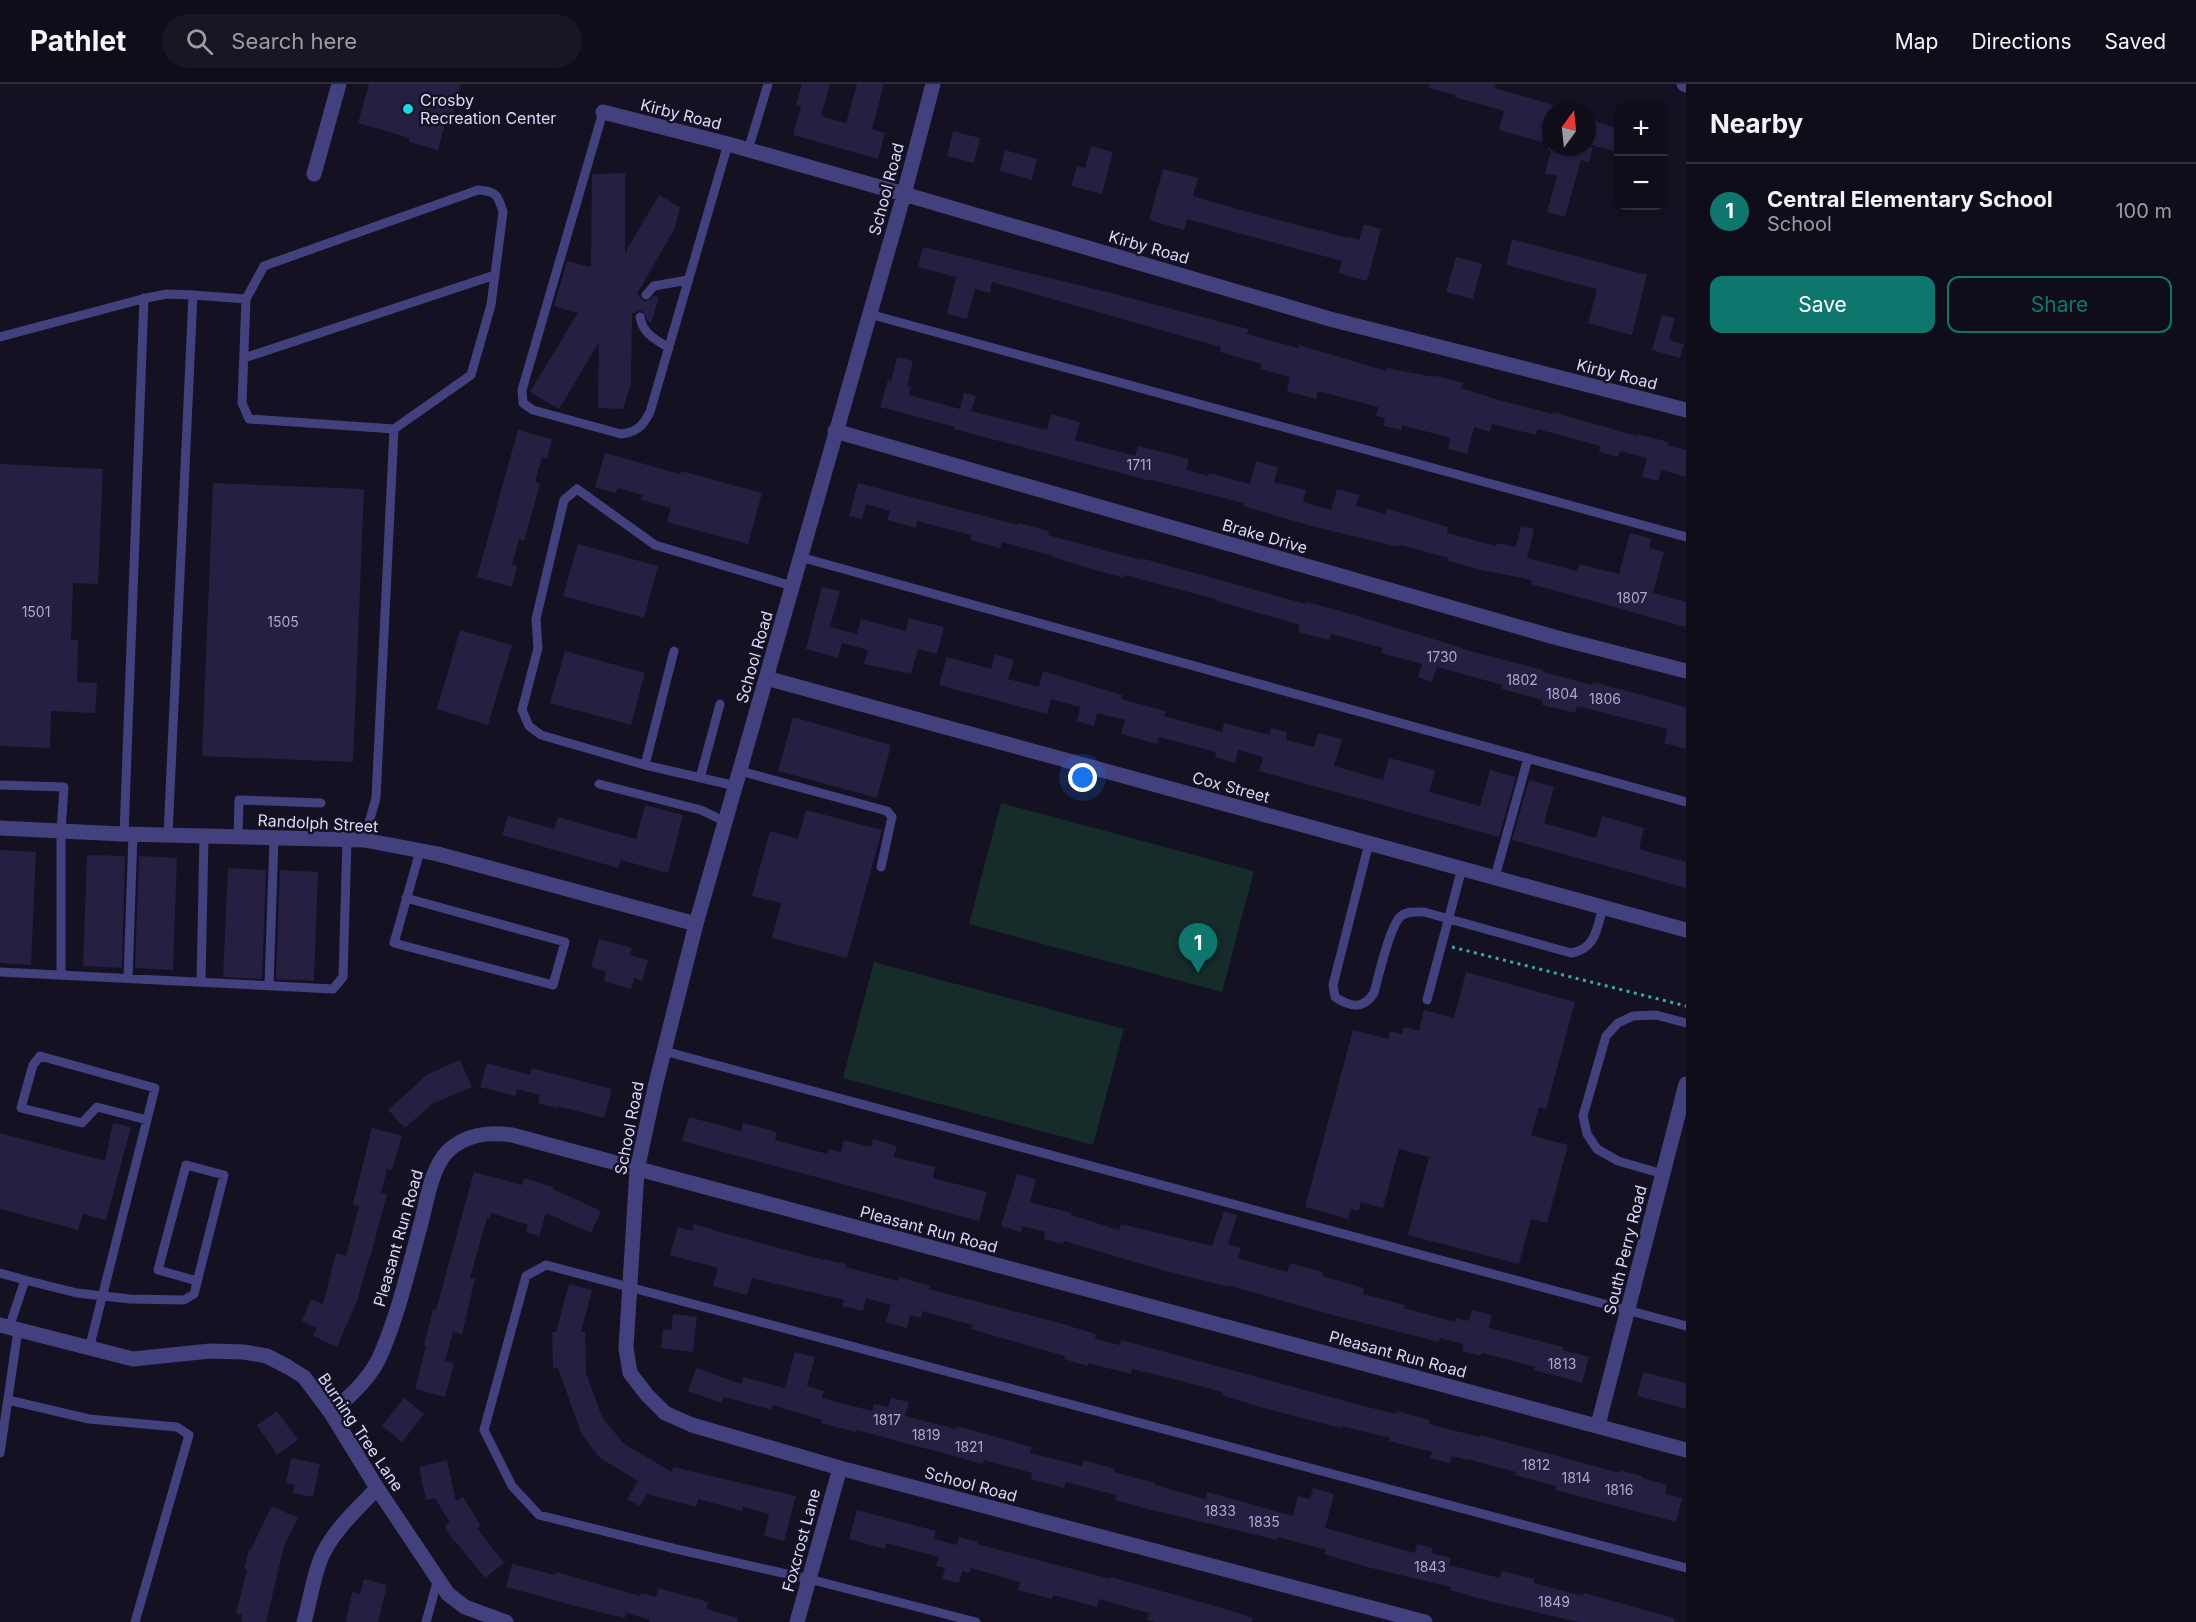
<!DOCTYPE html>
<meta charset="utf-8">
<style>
body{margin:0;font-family:Inter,sans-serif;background:#181623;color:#f1f3f6}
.controls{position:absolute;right:18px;top:18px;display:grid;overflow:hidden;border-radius:12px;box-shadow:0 3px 9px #0003}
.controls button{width:54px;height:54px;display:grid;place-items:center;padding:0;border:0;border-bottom:2px solid #2f2d39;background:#0f0d1a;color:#f1f3f6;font:30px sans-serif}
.compass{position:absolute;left:1542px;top:18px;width:54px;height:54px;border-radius:50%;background:#0f0d1a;box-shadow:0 3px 9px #0003;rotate:15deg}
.you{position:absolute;left:1083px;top:694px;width:21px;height:21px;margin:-15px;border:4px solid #fff;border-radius:50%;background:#1a73e8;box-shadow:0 0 0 9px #1a73e833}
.badge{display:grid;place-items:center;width:39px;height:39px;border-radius:50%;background:#0f766e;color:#fff;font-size:20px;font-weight:700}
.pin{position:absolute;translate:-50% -50px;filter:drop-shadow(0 2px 3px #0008)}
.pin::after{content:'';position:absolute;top:32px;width:21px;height:18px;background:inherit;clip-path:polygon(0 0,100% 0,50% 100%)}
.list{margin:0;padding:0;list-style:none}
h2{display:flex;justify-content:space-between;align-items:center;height:78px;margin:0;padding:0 24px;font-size:26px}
h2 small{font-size:20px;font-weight:400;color:#9b9ca2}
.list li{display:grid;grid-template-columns:39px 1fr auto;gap:18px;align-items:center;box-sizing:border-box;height:96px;padding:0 24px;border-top:2px solid #2f2d39}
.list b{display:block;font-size:22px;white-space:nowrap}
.list p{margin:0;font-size:20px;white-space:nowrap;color:#9b9ca2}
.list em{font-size:20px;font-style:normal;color:#9b9ca2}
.actions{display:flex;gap:12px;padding:18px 24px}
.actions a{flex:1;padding:14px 0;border:2px solid #0f766e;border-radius:12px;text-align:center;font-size:21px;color:#0f766e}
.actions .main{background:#0f766e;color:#fff}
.icon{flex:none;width:33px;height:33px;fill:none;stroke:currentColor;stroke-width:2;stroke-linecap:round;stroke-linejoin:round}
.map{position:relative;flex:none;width:1686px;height:1538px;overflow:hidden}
header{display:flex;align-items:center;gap:36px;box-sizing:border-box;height:84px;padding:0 30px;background:#0f0d1a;border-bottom:2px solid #2f2d39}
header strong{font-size:28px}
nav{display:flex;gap:33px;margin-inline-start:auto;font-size:21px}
.search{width:420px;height:54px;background:#181623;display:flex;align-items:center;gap:15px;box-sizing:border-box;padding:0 21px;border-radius:33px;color:#9b9ca2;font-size:22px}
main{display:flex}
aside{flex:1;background:#0f0d1a}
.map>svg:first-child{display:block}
</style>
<header>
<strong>Pathlet</strong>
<div class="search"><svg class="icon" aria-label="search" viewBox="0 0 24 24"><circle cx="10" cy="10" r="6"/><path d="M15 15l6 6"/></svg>Search here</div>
<nav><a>Map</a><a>Directions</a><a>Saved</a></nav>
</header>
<main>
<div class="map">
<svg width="1686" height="1538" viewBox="0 0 1686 1538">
<rect width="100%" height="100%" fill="#141123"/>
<!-- green -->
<path fill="#152c2b" d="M1001,719l253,68 -32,121 -253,-68z
M874,878l250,67 -31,116 -250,-67z"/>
<!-- building -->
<path fill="#251f42" d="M369,0h92l-10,38 -5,-1 -8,29 -29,-8 1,-4 -52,-15z
M802,0h28l-9,32 25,7 11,-39h27l-12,45 13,4 -7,26 -85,-24 8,-29 -5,-1z
M1429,0h67l-1,4 58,17 -11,37 -43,-12 5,-19 -50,-14 1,-2 -27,-7z
M1587,35l31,9v24l-31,-8z
M953,47l27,7 -6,25 -27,-7z
M1091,62l22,6 -11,42 -31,-8 6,-20 8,2z
M1548,63h45l-4,16 -8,-3 -16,57 -18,-5 10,-36 -12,-3 6,-22 -3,-1z
M1005,66l32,9 -5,21 -32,-9z
M1163,85l35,9 -5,18 47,14 108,28v-1l11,3 5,-16 17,5 -14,52 -29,-8 4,-12 -155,-42 -3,11 -35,-10z
M625,89v80l34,-58 21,12 -5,21 -38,66 8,8 9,-6 5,1 -8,26 -3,-2 -6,-10h-4l-4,3 -2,-2 -1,72 -8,25 -25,-1 1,-66 -40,67 -29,-17 48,-79 -24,-7 13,-45 24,6 1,-93z
M1512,155l135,36 -15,60 -44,-12 9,-34 -91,-24z
M923,163l188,46 137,36 -1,5 51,14 1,-3 87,26 1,-3 46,9v-2l30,8 -2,5 38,12 54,14v-2l84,24 1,-2 30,8 -1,3 19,5v27l-25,-7 -3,11 -16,-4 5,-19 -27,-7 -2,6 -19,-5 1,-6 -63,-17 -1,6 -44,-11 -2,8 -16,-5 -7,27 -19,-5 2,-11 -48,-13 -1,5 -18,-4 2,-8 -9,-2 2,-9 -60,-16 -2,8 -29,-8 3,-14 -30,-8 2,-5 -42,-12 1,-5 -229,-65 -2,11 -15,-4 -8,30 -20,-5 9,-37 -38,-10z
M1456,173l26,7 -9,35 -27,-7z
M1662,231l13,3 -6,22 15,4 -4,14 -28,-8z
M897,273l16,4 -6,25 4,1 -2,8 51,14 4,-16 12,3 -5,15 76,19 4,-16 29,8 -5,18 60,16 3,-10 32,8 19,5 -3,11 22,6 1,-3 41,11 6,-23 22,6 -4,15 32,8 -3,12 28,8 6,-21 22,6 -3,11 29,8 2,-5 21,6 40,12 -1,6 49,13 1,-3 19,4 5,-21 13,3 -7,29 50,13 2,-7 40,10 11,-41 21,5 -2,10 15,4 -11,41 33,9v25l-155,-43 1,-4 -51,-10 -33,-9 1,-3 -49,-13 -1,2 -84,-20 -72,-21 1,-3 -93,-23v1l-197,-52 1,-2 -75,-20 8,-27 3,1z
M518,346l34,9 -5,20 -5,-2 -7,25 5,2 -16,57 -5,-2 -7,25 5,2 -5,21 -35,-10z
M605,369l75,21 1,-3 81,22 -14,51 -81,-22 4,-14 -30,-8 2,-5 -25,-7 -2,5 -21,-6z
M0,380l103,5 -5,115 -25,-1 -2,57h7l-1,42 20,1 -2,30 -44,-2 -1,37 -50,-2z
M213,399l151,6 -11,273 -151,-6z
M858,399l160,42 1,-2 30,8 -1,4 41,11 52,14v-2l165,46v-2l31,8 126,38 -1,1 81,21v2l49,13 1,-3 93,25v42l-22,-6 4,-14 -91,-23 -2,7 -33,-8 1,-5 -41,-11v-4l-65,-18 -5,15 -14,-5 4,-13 -41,-11 2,-5 -52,-14 -2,6 -31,-8 2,-7 -83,-24 1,-1 -93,-25 -1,3 -29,-8 -42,-13v-1l-51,-14 -2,6 -30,-8 1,-5 -54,-14 -1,7 -29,-8 3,-9 -24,-7 -4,15 -13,-3z
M578,460l80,22 -14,52 -81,-22z
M822,503l18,4 -10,36 27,7 4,-15 45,12 3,-13 35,9 -7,27 -19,-5 -7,25 -47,-10 4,-14 -26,-7 -4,15 -32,-9z
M460,546l52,15 -24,80 -51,-16z
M565,567l80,22 -14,52 -81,-22z
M995,570l19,6 -6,19 31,8 4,-16 79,24 -1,4 45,12 -2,5 58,16 2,-9 45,12 2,-7 16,4 -1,8 28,7 4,-14 24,6 -8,27 49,14 6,-22 46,12 -6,22 51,14 10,-36 26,7 -17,60 -240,-66 4,-14 -25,-7 -3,13 -20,-6 1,-5 -57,-15 -2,7 -36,-10 4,-14 -28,-7 -3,13 -17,-5 3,-14 -29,-8 -4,15 -108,-29 8,-28 44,12z
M793,633l98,28 -14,53 -99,-27z
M1529,696l25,7 -10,36 52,15 6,-22 42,12 -5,21 47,13v26l-174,-48z
M645,721l38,10 -15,58 -47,-13 -3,8 -116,-33 6,-19 46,13 4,-12 78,22z
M806,726l76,20 -35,128 -75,-20 9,-35 -29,-7 18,-65 28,8z
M0,766l36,2 -5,113 -31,-2z
M87,771l38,1 -3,112 -39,-2z
M139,772l38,2 -4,112 -38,-2z
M228,784l38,2 -4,109 -39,-2z
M280,786l38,2 -4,109 -38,-2z
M599,855l33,9 -2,7 18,5 -6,21 -8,-3 -3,11 -27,-8 2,-10 -15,-4z
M1466,888l109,30 -29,107 -7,-2 -8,28 37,10 -21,78 -16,-4 -12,45 -111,-29 21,-78 -30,-8 -16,59 -22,-6 -3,9 -7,-2 -3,10 -43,-12 48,-177 35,9 2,-8 12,3 2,-7 15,4 5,-21 30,8z
M460,976l12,27 -40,17 -27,24 -17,-18 40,-36z
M487,979l43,12 2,-7 80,21 -8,29 -47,-12v2l-19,-5 2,-8 -23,-6 -2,7 -35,-9z
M689,1033l52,14 2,-8 34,9 -2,8 53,14 1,-5 12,3 3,-12 27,7 2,-8 24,7 -3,11 41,10 -2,11 54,14 -8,29 -297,-80z
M113,1039l18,4 -25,93 -23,-6 -5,16 -78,-21v-76l105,28z
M372,1044l30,8 -10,34 -5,-1 -6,24 6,1 -16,61h-1l-13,46 -20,46 -24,-11 4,-8 -15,-7 9,-22 12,5 13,-51 10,3 13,-50 -6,-2z
M474,1088l48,13 2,-7 29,9v2l48,22 -10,22 -45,-20 -7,23 -13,-4 2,-7 -37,-12 -2,6 -2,-1 -17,60 5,1 -13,55 -9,-2 -8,29 9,2 -9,34 -30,-8 11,-43 -2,-1 9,-36 3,1z
M1017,1090l19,5 -6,23 41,11v2l48,15 2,-6 91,22 12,-35 13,4 -9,29 13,4 -3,10 49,14 3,-9 33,9 -1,4 42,12 -1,6 42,11 -1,3 51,14 1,-4 13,3 3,-11 20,5 -3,13 74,19v3l26,7 -7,26 -48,-13 1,-3 -53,-14 -1,3 -19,-5 1,-7 -23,-6 -1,4 -118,-30 -90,-26 -1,1 -65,-16 -101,-30 -1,3 -19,-5 1,-7 -23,-6 -1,6 -20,-6z
M694,1140l18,5v1l112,30v-1l22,5v3l52,14 1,-4 31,9 -1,3 127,33 40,12 -1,5 25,6 1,-5 235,64 40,10 1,-3 33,9 -1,4 51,13v-2l140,38v-3l22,6v2l25,7 -2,9 17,4 -6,24 -121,-32 1,-4 -41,-11 1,-3 -49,-13v1l-16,-4 -1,7 -20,-5 2,-6 -43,-11 1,-3 -48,-12 -1,2 -78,-20 -41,-13v-3l-48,-13 -42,-10 -1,5 -43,-11v3l-24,-7 1,-3 -94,-27 1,-4 -49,-14 -2,7 -11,-3 -3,13 -21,-6 5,-17 -25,-7 -3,13 -21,-5 2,-6 -92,-22 -5,17 -34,-9 5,-18 -48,-13 8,-28 14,4z
M569,1200l23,6 -11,42h4l1,41 16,44 22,27 48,28 1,-5 123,29 -12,45 -20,-5 5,-22 -26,-7 -1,4 -44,-12 -2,8 -49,-13 -7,12 -13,-7 11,-18 -38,-23 -18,-23 -24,-67h-5l-1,-36h4z
M673,1230l24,3 -4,35 -32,-4 2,-19 8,1z
M795,1268l20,5 -8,29 17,5 -2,7 50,13 2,-7 14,3 3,-9 18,4 -4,14 51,13 1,-3 75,21 -2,6 52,13 1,-6 32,9 -1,3 41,11v2l51,14 1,-7 86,24 5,-20 12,3 3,-11 21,6 -9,34 90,25 2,-9 15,4 -1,5 20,5 -2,7 51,13 2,-7 32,8v4l49,13 1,-3 90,25v4h-94l-11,-2 -84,-20 -35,-10 1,-3 -84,-20 -43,-13 2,-4 -48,-13 -1,3 -129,-31 -33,-9 1,-5 -50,-13 -2,6 -33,-9 1,-6 -48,-13 -1,4 -126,-34 -1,2 -35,-9 1,-3 -49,-15 -1,5 -48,-13 -3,6 -33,-12 8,-23 45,16 2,-7 42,11z
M1643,1288l43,11v26l-49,-13z
M404,1314l20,16 -22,28 -20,-16z
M277,1327l21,29 -21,15 -20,-30z
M291,1374l29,6 -7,33 -20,-4 2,-8 -9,-2z
M447,1376l9,41 7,-4 18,29 -4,2 27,35 -19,15 -30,-37 -1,1 -9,-16 5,-3 -15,-25 -9,2 -7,-33z
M272,1422l26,12 -14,28 -18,76h-25l1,-7 -6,-2 11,-43 -3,-1 5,-20h2z
M857,1426l79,21 -2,8 23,6 2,-8 19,5 -1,2 134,35v-2l118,33 24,8 -1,4h-97l-8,-2 2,-7 -50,-14 -2,8 -44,-12 -1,4 -34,-9 2,-8 -49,-14 -2,5 -7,-2 -3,12 -17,-4 3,-11 -9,-2 3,-9 -53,-14 -1,6 -36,-10z
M512,1480l43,11 1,-3 84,24 1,-3 15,4 2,-9 50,14 -2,7 32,9 -1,4h-87v-2l-24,-7 -1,5 -42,-10 -77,-21z
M364,1495l23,6 -9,37h-32l6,-30 8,2z"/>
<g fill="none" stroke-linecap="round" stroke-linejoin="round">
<!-- path -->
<path stroke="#3da9a0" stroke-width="3" stroke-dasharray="3 4.5" stroke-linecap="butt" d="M1452,863l234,59"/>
<!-- service -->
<path stroke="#42417d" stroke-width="9" d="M603,28l-81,278 1,13 10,7 88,24c16,-2 22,-8 29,-22l78,-268
M748,66l20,-66
M193,211l53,4 -4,104 7,16 145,10 77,-54 20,-70 12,-93c-5,-17 -7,-21 -25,-22l-214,76 -18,33
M646,211l8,-9 34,-6
M869,230l817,223
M640,233c3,17 15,22 29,31
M0,253l146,-39 21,-4 26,1 -25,540
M244,274l251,-83
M800,473l886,245
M645,681l29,-114
M740,687l147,40 5,6 -11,50
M700,694l20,-74
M599,700l102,26 25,12
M0,701l64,2 -3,44v144
M736,702l-91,-21 -104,-30 -12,-9 -7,-16 16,-62 -2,-29 28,-119 13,-11 78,56 137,41
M124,750l20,-536
M238,753l1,-37 82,3
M364,756l12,-42 18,-369
M1369,759l-36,142 2,12c15,10 28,13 39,-4 4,-15 16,-68 27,-77 6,-5 15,-4 23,-4l147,41c25,-4 26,-25 32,-46
M1495,793l33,-119
M406,814l159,44 -12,43 -159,-42 26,-92
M0,888l333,17 10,-12 4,-137
M128,894l5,-144
M201,898l3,-146
M269,901l5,-147
M1427,916l35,-132
M664,967l1022,275
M1663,1090l-45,-13 -21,-12 -10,-15 -4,-18 23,-80 12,-13 15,-7 23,-1 30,8
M0,1189l25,7
M9,1244l16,-48 52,13 53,6 54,1 10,-6 30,-119 -38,-10 -28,105 39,11
M89,1265l66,-261 -115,-32 -7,9 -12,43 61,15 15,-16 50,13
M8,1316l81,19 88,8 12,8 -54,187
M0,1369l18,-123
M426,1538l12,-43
M976,1538l-167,-43 -133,-30 -137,-34 -27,-29 -28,-56 42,-154 20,-11 1140,303"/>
<!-- minor -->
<path stroke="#42417d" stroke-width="15" d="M933,0l-29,110 -208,730 -41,163 -18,83 -11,178 4,25 17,22 18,18 27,12 148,43 585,154
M603,28l125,32 176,50 426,125 356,91
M314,90l25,-90
M835,347l719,206 132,34
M766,594l920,252
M0,744l122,6 242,6 74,14 258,70
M0,1241l133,34 77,-8 34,1 23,4 21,11 16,10 27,36 46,75 71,106 17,13 41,15
M331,1329c19,-17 40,-35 50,-59 18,-42 28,-87 40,-131 6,-22 10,-55 27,-72 18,-17 40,-19 64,-16l1174,315
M1598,1341l88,-341
M304,1538c6,-21 9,-44 17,-64 12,-28 36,-48 56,-70
M797,1538l43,-154"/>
<!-- tertiary -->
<path stroke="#42417d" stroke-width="15" d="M1684,0l2,1"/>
</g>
<!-- markers -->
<circle fill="#1ad5e4" stroke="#141123" stroke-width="2" cx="408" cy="25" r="6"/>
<g text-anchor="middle" stroke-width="5" stroke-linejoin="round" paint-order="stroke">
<!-- number labels -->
<g font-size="14" fill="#aeaacc">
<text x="1139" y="386">1711</text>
<text x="1632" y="519">1807</text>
<text x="36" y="533">1501</text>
<text x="283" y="543">1505</text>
<text x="1442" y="578">1730</text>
<text x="1522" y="601">1802</text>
<text x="1562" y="615">1804</text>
<text x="1605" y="620">1806</text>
<text x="1562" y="1285">1813</text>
<text x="887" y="1341">1817</text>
<text x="926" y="1356">1819</text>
<text x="969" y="1368">1821</text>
<text x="1536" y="1386">1812</text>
<text x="1576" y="1399">1814</text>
<text x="1619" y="1411">1816</text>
<text x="1220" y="1432">1833</text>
<text x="1264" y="1443">1835</text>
<text x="1430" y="1488">1843</text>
<text x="1554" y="1523">1849</text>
</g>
<!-- poi labels -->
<g font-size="16" fill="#dbd8fa" stroke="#141123" text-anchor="start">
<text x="420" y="22">Crosby<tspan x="420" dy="18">Recreation Center</tspan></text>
</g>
<!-- street labels -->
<g font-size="16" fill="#dbd8fa" stroke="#141123">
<text transform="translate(681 30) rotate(14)" y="6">Kirby Road</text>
<text transform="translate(886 105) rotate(-75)" y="6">School Road</text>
<text transform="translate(1149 163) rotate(16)" y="6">Kirby Road</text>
<text transform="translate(1617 290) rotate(14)" y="6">Kirby Road</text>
<text transform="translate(1265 452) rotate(16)" y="6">Brake Drive</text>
<text transform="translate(754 573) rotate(-74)" y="6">School Road</text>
<text transform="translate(1231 703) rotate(15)" y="6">Cox Street</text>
<text transform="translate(318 739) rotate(3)" y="6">Randolph Street</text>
<text transform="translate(629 1044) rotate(-79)" y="6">School Road</text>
<text transform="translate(929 1145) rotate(15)" y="6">Pleasant Run Road</text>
<text transform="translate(398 1154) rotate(-74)" y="6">Pleasant Run Road</text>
<text transform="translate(1625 1166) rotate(-76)" y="6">South Perry Road</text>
<text transform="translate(1398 1270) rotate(15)" y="6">Pleasant Run Road</text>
<text transform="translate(361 1348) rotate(56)" y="6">Burning Tree Lane</text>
<text transform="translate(971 1400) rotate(15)" y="6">School Road</text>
<text transform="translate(801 1456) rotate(-75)" y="6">Foxcrost Lane</text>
</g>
</g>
</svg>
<div class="controls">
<button>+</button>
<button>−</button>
</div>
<svg class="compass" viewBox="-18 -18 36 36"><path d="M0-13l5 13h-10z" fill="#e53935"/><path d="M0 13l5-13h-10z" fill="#9b9ca2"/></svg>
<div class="you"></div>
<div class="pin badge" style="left:1198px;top:889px">1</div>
</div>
<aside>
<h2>Nearby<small></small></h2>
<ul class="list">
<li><span class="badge">1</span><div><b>Central Elementary School</b><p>School</p></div><em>100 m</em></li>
</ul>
<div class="actions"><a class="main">Save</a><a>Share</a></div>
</aside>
</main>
